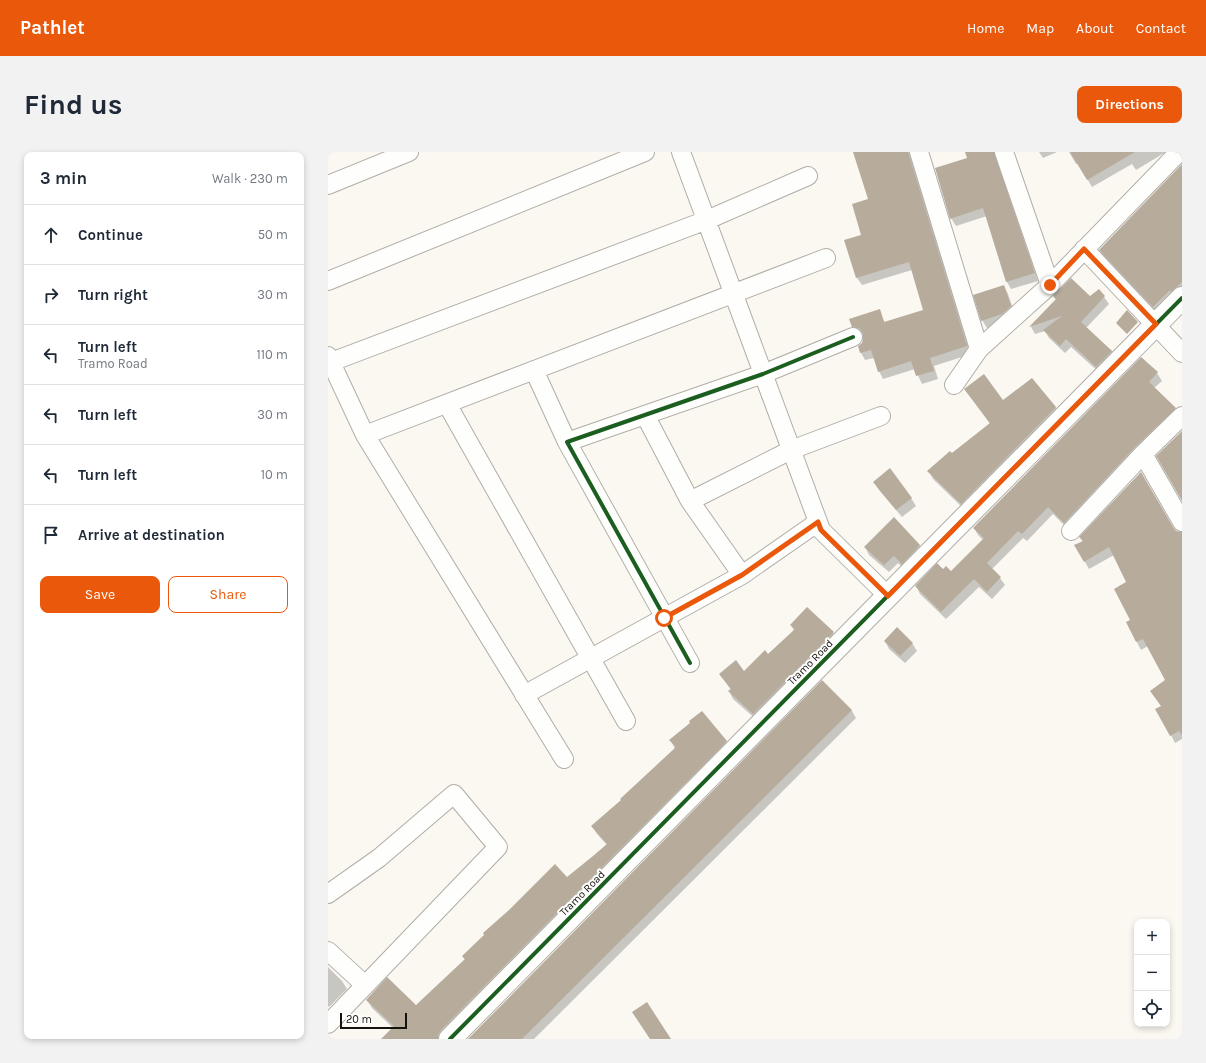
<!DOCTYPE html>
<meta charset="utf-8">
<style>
body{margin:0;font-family:Karla,sans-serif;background:#f2f2f3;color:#1f2937}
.controls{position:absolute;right:12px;bottom:12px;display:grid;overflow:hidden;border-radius:8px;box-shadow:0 2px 6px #0003}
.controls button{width:36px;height:36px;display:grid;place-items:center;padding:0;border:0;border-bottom:1px solid #e0e1e3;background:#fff;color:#1f2937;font:20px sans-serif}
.scale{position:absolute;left:12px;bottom:10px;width:67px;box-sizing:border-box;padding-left:4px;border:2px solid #15120b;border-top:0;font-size:11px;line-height:14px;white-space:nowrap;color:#15120b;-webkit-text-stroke:3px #fff;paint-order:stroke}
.stop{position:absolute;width:12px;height:12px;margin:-9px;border:3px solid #ea580c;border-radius:50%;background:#fff}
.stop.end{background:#ea580c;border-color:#fff;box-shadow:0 1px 4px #0008}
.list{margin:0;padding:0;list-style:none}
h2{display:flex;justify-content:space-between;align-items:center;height:52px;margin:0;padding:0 16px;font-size:17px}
h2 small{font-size:13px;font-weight:400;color:#747a83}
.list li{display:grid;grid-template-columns:26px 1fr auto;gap:12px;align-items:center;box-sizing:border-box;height:60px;padding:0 16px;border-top:1px solid #e0e1e3}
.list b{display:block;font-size:15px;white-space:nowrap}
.list p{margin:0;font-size:13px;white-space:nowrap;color:#747a83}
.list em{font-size:13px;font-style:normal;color:#747a83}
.actions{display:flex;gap:8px;padding:12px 16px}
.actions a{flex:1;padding:9px 0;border:1px solid #ea580c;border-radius:8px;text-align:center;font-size:14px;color:#ea580c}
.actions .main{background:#ea580c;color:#fff}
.icon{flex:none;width:22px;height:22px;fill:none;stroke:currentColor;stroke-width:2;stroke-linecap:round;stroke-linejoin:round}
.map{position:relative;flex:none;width:854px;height:887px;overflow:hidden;border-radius:8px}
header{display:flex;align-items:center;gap:24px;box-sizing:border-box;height:56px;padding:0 20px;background:#ea580c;color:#fff}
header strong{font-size:19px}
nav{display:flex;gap:22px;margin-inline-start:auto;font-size:14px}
.intro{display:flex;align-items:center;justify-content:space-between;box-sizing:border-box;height:96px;padding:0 24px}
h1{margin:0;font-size:28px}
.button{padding:10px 18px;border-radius:8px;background:#ea580c;color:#fff;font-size:14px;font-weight:700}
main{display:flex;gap:24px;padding:0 24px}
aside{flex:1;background:#fff;border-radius:8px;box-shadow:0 2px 6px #0003}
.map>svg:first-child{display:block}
</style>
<header>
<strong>Pathlet</strong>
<nav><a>Home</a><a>Map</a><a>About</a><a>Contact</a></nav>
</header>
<div class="intro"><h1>Find us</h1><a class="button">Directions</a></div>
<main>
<aside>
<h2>3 min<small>Walk · 230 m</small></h2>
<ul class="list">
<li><svg class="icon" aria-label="ahead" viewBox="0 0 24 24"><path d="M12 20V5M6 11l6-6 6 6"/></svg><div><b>Continue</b></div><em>50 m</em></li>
<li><svg class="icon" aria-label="right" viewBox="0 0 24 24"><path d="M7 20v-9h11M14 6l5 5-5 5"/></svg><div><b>Turn right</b></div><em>30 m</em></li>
<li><svg class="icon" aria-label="left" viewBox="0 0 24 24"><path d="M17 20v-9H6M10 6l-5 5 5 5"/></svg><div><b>Turn left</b><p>Tramo Road</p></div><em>110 m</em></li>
<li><svg class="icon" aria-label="left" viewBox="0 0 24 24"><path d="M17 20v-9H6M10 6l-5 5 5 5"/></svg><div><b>Turn left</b></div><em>30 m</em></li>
<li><svg class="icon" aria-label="left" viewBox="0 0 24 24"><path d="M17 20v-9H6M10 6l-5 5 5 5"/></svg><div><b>Turn left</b></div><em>10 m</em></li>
<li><svg class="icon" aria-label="arrive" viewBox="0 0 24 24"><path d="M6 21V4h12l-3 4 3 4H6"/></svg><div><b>Arrive at destination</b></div></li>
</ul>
<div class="actions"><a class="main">Save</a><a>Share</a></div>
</aside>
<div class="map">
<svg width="854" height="887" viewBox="0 0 854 887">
<rect width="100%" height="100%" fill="#fbf8f2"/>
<!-- shadow -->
<path fill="#0003" d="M537,0h44l62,202 -37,12 4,13 -16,5 -7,-15 -32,10 -4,-8 -5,-13 -9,2 -4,-7 3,-17 -7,-2 -4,-8 26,-16 6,13 39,-12 -12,-41 -50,15 -5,-7 -12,-37 18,-6 6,-35z
M638,0h33l-1,12 40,117 -27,8 -4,-7 -20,-66 -31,10 -5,-8 17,-60z
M711,0h18l-14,6z
M741,0h97l-30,18 -4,-6 -40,23 -14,-24 -2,1z
M854,14v128l-24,20 -53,-56 -5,-8z
M676,134l4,8 7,20 -9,8 -19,6 -5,-8z
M726,145h50l5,7 -23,24 26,23 4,8 -15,15 -30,-27 -6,6 -16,-15 -4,-7 -10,3 -4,-7 25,-27z
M814,206l15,15 5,8 -8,7 21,20 5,8 -111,114 -16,-16 -26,27 -4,-3 -31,31 8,9 5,7 -13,14 -13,-12 -33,32 -26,-25 -4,-8 27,-15 8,2 32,-33 -5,-5 -4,-7z
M704,227l24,29 4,8 -94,95 -33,-32 -4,-8 61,-47 -25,-35 38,12z
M546,330l37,16 5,8 -14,11 -23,-27z
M566,366l26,28 4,7 -18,18 -8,-8 -9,9 -20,-17 -4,-8z
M844,376l4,4 6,1v206l-7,4 -4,-8 -9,-28 5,-27 -19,-34 -7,4 -14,-27 4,-2 -3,-38 -14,-28 -25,14 -13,-23 7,-4 -2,-4z
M479,456l26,25 5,8 -80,80 -25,-22 -4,-8 2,-1 -11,-16 24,-1 24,-18 26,-24 -3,-6z
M557,489l27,2 5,8 -12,12 -16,-14z
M494,529l30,30 4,7 -322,321h-65z
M343,589l55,1 4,7 -285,290h-62l10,-11 -21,-20 -5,-8 49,6 49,-46 -2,-3 104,-78 40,-34 -10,-11 -5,-8 30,-25 53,-52z
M0,815l14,14 5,8 -18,18 -1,-1z"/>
<!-- building -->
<path fill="#b7ab9c" d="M525,0h55l59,194 -37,12 4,13 -18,5 -5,-15 -33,11 -7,-22 -11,3 -2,-7 4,-3 1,-4v-6l-4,-5 -7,-1 -3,-8 31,-10 4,13 39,-12 -14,-48 -53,16 -12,-38 17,-5 -9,-31 16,-5z
M637,0h29l41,121 -29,9 -23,-74 -33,11 -15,-51 32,-10z
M742,0h65l-48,28z
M854,12v118l-11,10 -1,-2 -17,17 -54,-57z
M743,126l19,18 9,-7 6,7 -24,26 31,29 -16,16 -30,-28 -6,7 -17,-16 19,-14 -33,11 27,-28 -3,-3z
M676,133l7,21 -9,8 -21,7 -8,-26z
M799,158l11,12 -11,12 -11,-11z
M813,205l17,15 -9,10 27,26 -41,39 -71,76 -16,-16 -26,27 -4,-3 -31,32 14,14 -14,15 -13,-13 -33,33 -26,-26 22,-23 6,6 3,-3 5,5 33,-33 -11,-10z
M656,222l19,26 29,-22 24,29 -95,97 -34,-33 23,-20 2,2 38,-30 -26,-34z
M854,279v70l-26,-45z
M562,316l22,30 -16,12 -23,-28z
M813,320l32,55 3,4 6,1v203l-3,-4 -9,5 -15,-27 6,-3 -11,-15 15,-11 -22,-41 -7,3 -10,-20 4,-2 -16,-31 12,-7 -17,-35 -25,15 -10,-17 9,-4 -4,-4z
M566,365l26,28 -18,19 -8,-8 -10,9 -20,-18z
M479,455l27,25 -81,82 -25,-23 3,-2 -12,-15 17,-14 8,11 21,-21 3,4 27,-25 -5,-4z
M569,475l16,16 -13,13 -16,-15z
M494,528l30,30 -330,329h-54z
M374,559l25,30 -286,289 -3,5v4h-57l13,-13 -28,-26 21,-23 29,28 49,-46 -3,-3 22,-21 -1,-2 26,-23 46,-46 12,13 26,-21 14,-12 -16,-18 30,-26 -1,-1 56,-52 -7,-7 21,-17 -1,-2z
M319,850l24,37h-21l-18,-27z"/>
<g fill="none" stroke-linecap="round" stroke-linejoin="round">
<!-- minor casing -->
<g stroke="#b0ada7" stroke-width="20">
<path id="minor" d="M353,0l140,378 67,66
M591,0l60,197
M676,0l46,133
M0,33l81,-33
M756,97l98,104
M0,129l317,-129
M0,204l37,79 199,324
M3,210l376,-142 101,-44
M206,218l33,72
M626,233l25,-36 71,-64 129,-133
M119,252l179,317
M317,263l45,86
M37,283l461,-177
M815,302l39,68
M490,370l-76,53 -52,-74 101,-51 90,-34
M743,379l72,-77 39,-38
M362,511l-123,-221 196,-68 90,-37
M196,543l218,-120
M0,742l51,-36 75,-64 44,53 -170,177
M0,799l37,34"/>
</g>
<!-- tertiary casing -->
<g stroke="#b0ada7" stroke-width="24">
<path id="tertiary" d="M122,887l732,-741"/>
</g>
<!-- minor -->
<use href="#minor" stroke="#fefefd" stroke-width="18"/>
<!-- tertiary -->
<use href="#tertiary" stroke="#fefefd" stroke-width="22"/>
<!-- cycleway casing -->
<g stroke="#fff" stroke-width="6">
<path id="cycleway" d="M362,511l-123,-221 196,-68 90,-37
M122,887l732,-741"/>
</g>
<!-- cycleway -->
<use href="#cycleway" stroke="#1b5e20" stroke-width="4"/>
</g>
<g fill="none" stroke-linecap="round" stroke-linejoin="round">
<!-- route -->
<path stroke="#ea580c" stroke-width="5" d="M336,466l78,-43 76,-53 3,8 67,66 268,-272 -72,-75 -34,36"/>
</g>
<g text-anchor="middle" stroke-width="4" stroke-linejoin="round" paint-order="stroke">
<!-- street labels -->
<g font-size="11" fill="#15120b" stroke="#fff">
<text transform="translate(482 510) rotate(-45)" y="4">Tramo Road</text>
<text transform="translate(254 741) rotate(-45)" y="4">Tramo Road</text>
</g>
</g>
</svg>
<div class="controls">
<button>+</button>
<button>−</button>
<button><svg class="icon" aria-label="locate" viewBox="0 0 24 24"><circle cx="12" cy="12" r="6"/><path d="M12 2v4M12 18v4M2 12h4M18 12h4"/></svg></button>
</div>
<div class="scale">20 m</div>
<div class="stop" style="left:336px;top:466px"></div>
<div class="stop end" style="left:722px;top:133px"></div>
</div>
</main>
